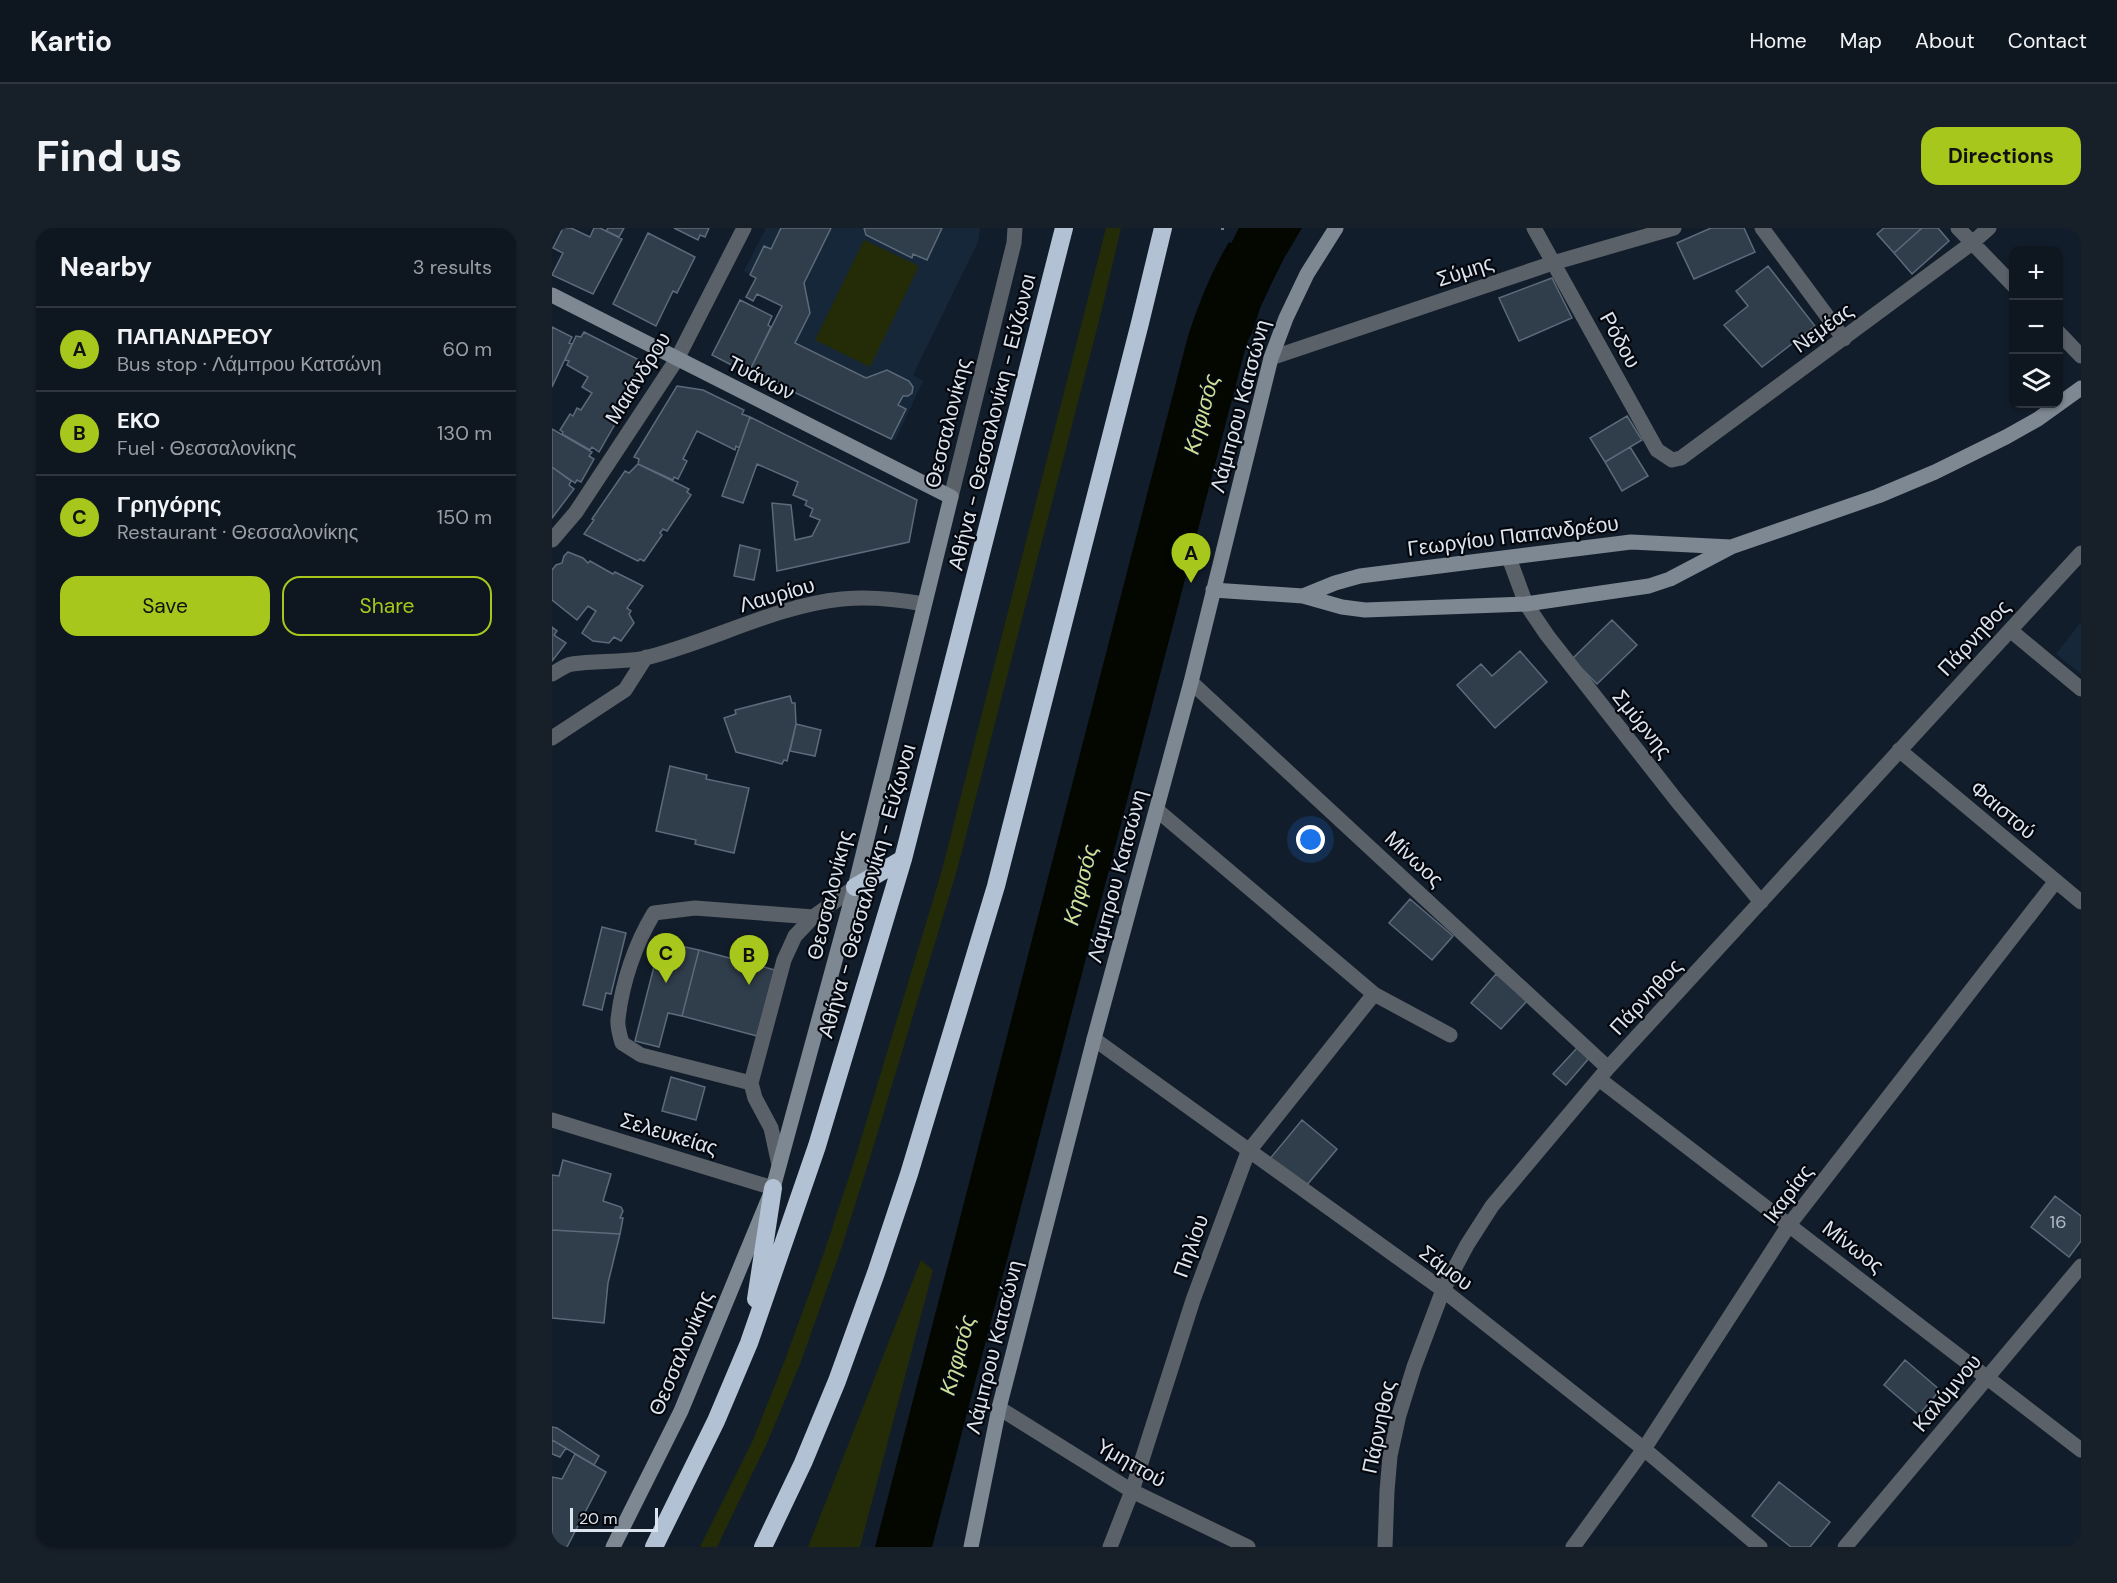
<!DOCTYPE html>
<meta charset="utf-8">
<style>
body{margin:0;font-family:"DM Sans",sans-serif;background:#171f29;color:#f1f3f6}
.controls{position:absolute;right:18px;top:18px;display:grid;overflow:hidden;border-radius:12px;box-shadow:0 2px 4px #0004}
.controls button{width:54px;height:54px;display:grid;place-items:center;padding:0;border:0;border-bottom:2px solid #2e353e;background:#0e1620;color:#f1f3f6;font:30px sans-serif}
.scale{position:absolute;left:18px;bottom:15px;width:88px;box-sizing:border-box;padding-left:6px;border:3px solid #dce4ee;border-top:0;font-size:16px;line-height:21px;white-space:nowrap;color:#dce4ee;-webkit-text-stroke:4px #04070d;paint-order:stroke}
.you{position:absolute;left:759px;top:612px;width:21px;height:21px;margin:-15px;border:4px solid #fff;border-radius:50%;background:#1a73e8;box-shadow:0 0 0 9px #1a73e833}
.badge{display:grid;place-items:center;width:39px;height:39px;border-radius:50%;background:#a8c71d;color:#111;font-size:20px;font-weight:700}
.pin{position:absolute;translate:-50% -50px;filter:drop-shadow(0 2px 3px #0008)}
.pin::after{content:'';position:absolute;top:32px;width:21px;height:18px;background:inherit;clip-path:polygon(0 0,100% 0,50% 100%)}
.list{margin:0;padding:0;list-style:none}
h2{display:flex;justify-content:space-between;align-items:center;height:78px;margin:0;padding:0 24px;font-size:26px}
h2 small{font-size:20px;font-weight:400;color:#9b9fa5}
.list li{display:grid;grid-template-columns:39px 1fr auto;gap:18px;align-items:center;box-sizing:border-box;height:84px;padding:0 24px;border-top:2px solid #2e353e}
.list b{display:block;font-size:22px;white-space:nowrap}
.list p{margin:0;font-size:20px;white-space:nowrap;color:#9b9fa5}
.list em{font-size:20px;font-style:normal;color:#9b9fa5}
.actions{display:flex;gap:12px;padding:18px 24px}
.actions a{flex:1;padding:14px 0;border:2px solid #a8c71d;border-radius:18px;text-align:center;font-size:21px;color:#a8c71d}
.actions .main{background:#a8c71d;color:#111}
.icon{flex:none;width:33px;height:33px;fill:none;stroke:currentColor;stroke-width:2;stroke-linecap:round;stroke-linejoin:round}
.map{position:relative;flex:none;width:1529px;height:1319px;overflow:hidden;border-radius:18px}
header{display:flex;align-items:center;gap:36px;box-sizing:border-box;height:84px;padding:0 30px;background:#0e1620;border-bottom:2px solid #2e353e}
header strong{font-size:28px}
nav{display:flex;gap:33px;margin-inline-start:auto;font-size:21px}
.intro{display:flex;align-items:center;justify-content:space-between;box-sizing:border-box;height:144px;padding:0 36px}
h1{margin:0;font-size:42px}
.button{padding:15px 27px;border-radius:18px;background:#a8c71d;color:#111;font-size:21px;font-weight:700}
main{display:flex;gap:36px;padding:0 36px}
aside{flex:1;background:#0e1620;border-radius:18px;box-shadow:0 2px 4px #0004}
.map>svg:first-child{display:block}
</style>
<header>
<strong>Kartio</strong>
<nav><a>Home</a><a>Map</a><a>About</a><a>Contact</a></nav>
</header>
<div class="intro"><h1>Find us</h1><a class="button">Directions</a></div>
<main>
<aside>
<h2>Nearby<small>3 results</small></h2>
<ul class="list">
<li><span class="badge">A</span><div><b>ΠΑΠΑΝΔΡΕΟΥ</b><p>Bus stop · Λάμπρου Κατσώνη</p></div><em>60 m</em></li>
<li><span class="badge">B</span><div><b>EKO</b><p>Fuel · Θεσσαλονίκης</p></div><em>130 m</em></li>
<li><span class="badge">C</span><div><b>Γρηγόρης</b><p>Restaurant · Θεσσαλονίκης</p></div><em>150 m</em></li>
</ul>
<div class="actions"><a class="main">Save</a><a>Share</a></div>
</aside>
<div class="map">
<svg width="1529" height="1319" viewBox="0 0 1529 1319">
<rect width="100%" height="100%" fill="#121d2b"/>
<!-- built -->
<path fill="#162739" d="M214,0h214l-2,14 -65,133 10,6 -28,60 -120,-58 1,-2 -25,-13 31,-62 -25,-12 -4,7 -7,-4 10,-19 -12,-7z
M1529,394v52l-25,-20z"/>
<!-- green -->
<path fill="#242c07" d="M554,0h15l-19,81 -145,561 -88,291 -30,94 -39,109 -33,79 -50,104h-17l53,-107 32,-80 39,-107 31,-94 87,-289z
M312,12l55,26 -49,101 -55,-27z
M369,1032l12,10 -73,277h-52z"/>
<!-- water -->
<path fill="#040700" d="M688,0h62l-16,27z
M677,14l49,27 -17,37 -15,40 -314,1201h-57l313,-1211c11,-33 23,-64 41,-94z"/>
<g fill="none" stroke-linecap="round" stroke-linejoin="round">
<!-- river -->
<path stroke="#040700" stroke-width="54" d="M675,95l9,-29 33,-66"/>
</g>
<!-- building -->
<path fill="#303d4b" stroke="#5c6a7a" stroke-width="1.5" d="M11,0h8l19,9 4,-9h6l22,11 -29,55 -41,-19 11,-22 -10,-5z
M56,0h16l-5,9 -13,-6z
M122,0h35l-4,9 -5,-2 -2,5z
M229,0h50l-27,55 6,30 -15,30 71,35 21,-8 22,11 4,6 -1,6 -4,3h-5l-5,9 8,4 -15,30 -116,-56 1,-2 -25,-13 31,-62 -25,-12 -4,7 -7,-4 10,-19 -6,-3 14,-29 7,3z
M312,0h78l-15,32 -14,-6 -1,4 -46,-23z
M1159,0h33l11,24 -61,27 -17,-36z
M1332,0h38l-28,25 -17,-19z
M1370,0h16l11,13 -37,33 -18,-21z
M96,5l47,24 -18,36 -4,-2 -17,35 -43,-22z
M1216,38l47,60 -53,41 -38,-42 24,-19 -12,-15z
M1000,50l20,40 -53,23 -20,-43z
M188,72l32,16 -4,9 3,2 -20,41 -6,-3 -2,6 -31,-16z
M0,99l20,10 -3,6 3,1 -20,43z
M32,104l65,33 -50,87 -7,-5 -2,3 -28,-16 1,-2 -3,-2 10,-16 3,2 4,-8 4,2 11,-17 -10,-6 6,-10 -21,-12 2,-4 -4,-1 11,-24 5,1z
M125,158l26,4 41,20 -2,4 8,3 -11,31 -3,-2 -1,4 -38,-19 -14,28 4,2 -9,18 -4,-2 -1,3 -35,-16 1,-5 -5,-2z
M1075,188l15,24 -37,22 -15,-24z
M198,189l167,83 -8,42 -132,29 -5,-68 19,2 4,35 17,-4 8,-16 -10,-4 3,-7 -8,-4 2,-4 -14,-6 5,-13 -41,-18 -14,39 -21,-7z
M0,201l40,23 -3,4 5,3 -13,23 -4,-2 -2,3 -23,-16z
M1078,219l18,29 -26,15 -17,-29z
M86,236l51,25 -2,3 4,3 -24,36 -4,-2 -3,4 2,2 -18,26 -4,-2 -2,2 -54,-27 10,-14 -2,-1 33,-48 4,2z
M0,239l19,14 -2,4 5,4 -22,29z
M188,317l20,5 -6,30 -20,-4z
M16,324l15,6 5,5 2,-2 23,13 2,-2 28,14 -16,22 4,3 -2,3 5,9 -13,18 -7,-4 -5,6 -16,-2 -11,-8 14,-22 -8,-5 -11,14 -25,-20v-30l4,-5 6,-2 2,-7z
M1060,392l25,25 -40,39 -25,-25z
M0,399l5,4 -3,4 12,8 -14,18z
M968,423l27,31 -52,46 -38,-43 24,-21 11,12z
M238,468l2,7h3l1,21 -9,37 -3,-1 -2,4 -46,-12 -12,-34 12,-4 -1,-4z
M244,496l25,6 -6,26 -25,-5z
M118,538l37,9 -1,4 43,9 -15,65 -39,-9 1,-4 -40,-9z
M858,671l43,37 -21,24 -43,-37z
M50,699l24,6 -15,61 -5,-1 -4,17 -19,-5z
M108,715l20,5 1,-2 18,4 -17,66 -14,-3 -9,34 -24,-6z
M147,722l76,20 -18,66 -75,-20z
M944,746l31,27 -26,28 -30,-26z
M1026,819l12,10 -24,28 -13,-11z
M119,849l34,10 -9,33 -34,-9z
M750,892l35,29 -31,37 -38,-25z
M11,932l48,14 -8,27 18,6 2,4 -3,7h3l-3,16 -68,-4v-55l7,1z
M1503,968l26,20v25l-12,16 -38,-30z
M0,1002l68,4 -12,49 -4,40 -52,-5z
M1353,1132l35,30 -21,25 -35,-30z
M0,1199l5,1 42,28 -5,9 -42,-25z
M0,1212l14,8 -6,9 -8,-3z
M23,1226l31,18 -39,75h-15v-70l10,2z
M1227,1254l51,40 -20,25h-19l-39,-31z"/>
<g fill="none" stroke-linecap="round" stroke-linejoin="round">
<!-- path -->
<path stroke="#757f8b" stroke-width="4" stroke-dasharray="3 4.5" stroke-linecap="butt" d="M669,0h3"/>
<!-- lane -->
<path stroke="#5b6168" stroke-width="15" d="M199,855l-110,-28 -19,-12c-2,-8 -5,-16 -4,-24 4,-36 17,-75 36,-106l41,-5 118,9
M227,937l-8,-37 -16,-30 -4,-15 33,-123 11,-24 18,-19 42,-30"/>
<!-- street -->
<path stroke="#5b6168" stroke-width="15" d="M982,0l123,222 15,10 9,-2 291,-215 17,-15
M1210,0l82,111
M1406,0l56,58
M1506,104l23,24
M719,130l282,-95 121,-35
M399,269l63,-254 1,-15
M0,312l24,-28 101,-153 67,-131
M957,330l17,46 21,31 130,166 84,101
M1458,402l71,59
M0,446c6,-3 13,-9 20,-10 24,-4 48,-1 73,-6 66,-16 129,-52 197,-59 28,-3 54,0 82,5
M639,454l417,386
M0,510l73,-48 21,-33
M1347,522l182,152
M605,582l217,184 76,41
M542,811l349,251 201,159 116,98
M1047,851l482,371
M0,892l221,68
M447,1180l133,83 116,56
M558,1319l22,-56 61,-191 55,-148 126,-158
M833,1319l2,-56 3,-35 9,-41 15,-48 29,-77 24,-45 25,-39 116,-138 473,-515
M1021,1319l71,-98 145,-224 267,-344
M1293,1319l236,-281"/>
<!-- secondary -->
<path stroke="#7e8893" stroke-width="15" d="M0,67l399,202 -96,390 -82,301 -92,223 -68,136
M661,362l90,6 39,11 23,3 161,-6 123,-18 21,-7 61,-32 147,-51 57,-24 71,-35 32,-18 43,-31
M751,368l32,-13 25,-7 271,-34 100,5
M419,1319l28,-139 95,-369 97,-357 80,-324 15,-40 21,-44 29,-46"/>
<!-- highway -->
<path stroke="#b2c2d4" stroke-width="18" d="M303,659l48,-28
M204,1071l17,-111
M102,1319l62,-126 33,-78 68,-197 86,-287 161,-631
M211,1319l40,-84 34,-82 39,-108 33,-99 87,-288 144,-563 23,-95"/>
</g>
<g text-anchor="middle" stroke-width="4.5" stroke-linejoin="round" paint-order="stroke">
<!-- number labels -->
<g font-size="18" fill="#b1bac5">
<text x="1506" y="1000">16</text>
</g>
<!-- street labels -->
<g font-size="21" fill="#dce4ee" stroke="#04070d">
<text transform="translate(913 43) rotate(-18)" y="7">Σύμης</text>
<text transform="translate(1271 100) rotate(-36)" y="7">Νεμέας</text>
<text transform="translate(1068 112) rotate(61)" y="7">Ρόδου</text>
<text transform="translate(86 150) rotate(-58)" y="7">Μαιάνδρου</text>
<text transform="translate(209 150) rotate(27)" y="7">Τυάνων</text>
<text transform="translate(688 178) rotate(-75)" y="7">Λάμπρου Κατσώνη</text>
<text transform="translate(440 194) rotate(-76)" y="7">Αθήνα - Θεσσαλονίκη - Εύζωνοι</text>
<text transform="translate(396 195) rotate(-76)" y="7">Θεσσαλονίκης</text>
<text transform="translate(961 308) rotate(-7)" y="7">Γεωργίου Παπανδρέου</text>
<text transform="translate(225 367) rotate(-16)" y="7">Λαυρίου</text>
<text transform="translate(1422 410) rotate(-47)" y="7">Πάρνηθος</text>
<text transform="translate(1090 496) rotate(51)" y="7">Σμύρνης</text>
<text transform="translate(1451 582) rotate(40)" y="7">Φαιστού</text>
<text transform="translate(862 631) rotate(43)" y="7">Μίνωος</text>
<text transform="translate(565 648) rotate(-75)" y="7">Λάμπρου Κατσώνη</text>
<text transform="translate(315 663) rotate(-74)" y="7">Αθήνα - Θεσσαλονίκη - Εύζωνοι</text>
<text transform="translate(278 667) rotate(-76)" y="7">Θεσσαλονίκης</text>
<text transform="translate(1094 769) rotate(-47)" y="7">Πάρνηθος</text>
<text transform="translate(117 906) rotate(17)" y="7">Σελευκείας</text>
<text transform="translate(1236 966) rotate(-53)" y="7">Ικαρίας</text>
<text transform="translate(639 1018) rotate(-70)" y="7">Πηλίου</text>
<text transform="translate(1301 1019) rotate(38)" y="7">Μίνωος</text>
<text transform="translate(894 1040) rotate(37)" y="7">Σάμου</text>
<text transform="translate(442 1119) rotate(-76)" y="7">Λάμπρου Κατσώνη</text>
<text transform="translate(129 1125) rotate(-67)" y="7">Θεσσαλονίκης</text>
<text transform="translate(1395 1165) rotate(-50)" y="7">Καλύμνου</text>
<text transform="translate(827 1199) rotate(-78)" y="7">Πάρνηθος</text>
<text transform="translate(579 1235) rotate(30)" y="7">Υμηττού</text>
</g>
<!-- water labels -->
<g font-size="22" font-style="italic" fill="#cde098" stroke="#04070d">
<text transform="translate(649 186) rotate(-75)" y="8">Κηφισός</text>
<text transform="translate(528 657) rotate(-76)" y="8">Κηφισός</text>
<text transform="translate(405 1127) rotate(-75)" y="8">Κηφισός</text>
</g>
</g>
</svg>
<div class="controls">
<button>+</button>
<button>−</button>
<button><svg class="icon" aria-label="layers" viewBox="0 0 24 24"><path d="M12 4l9 5-9 5-9-5zM3 14l9 5 9-5"/></svg></button>
</div>
<div class="scale">20 m</div>
<div class="you"></div>
<div class="pin badge" style="left:639px;top:355px">A</div>
<div class="pin badge" style="left:197px;top:757px">B</div>
<div class="pin badge" style="left:114px;top:755px">C</div>
</div>
</main>
